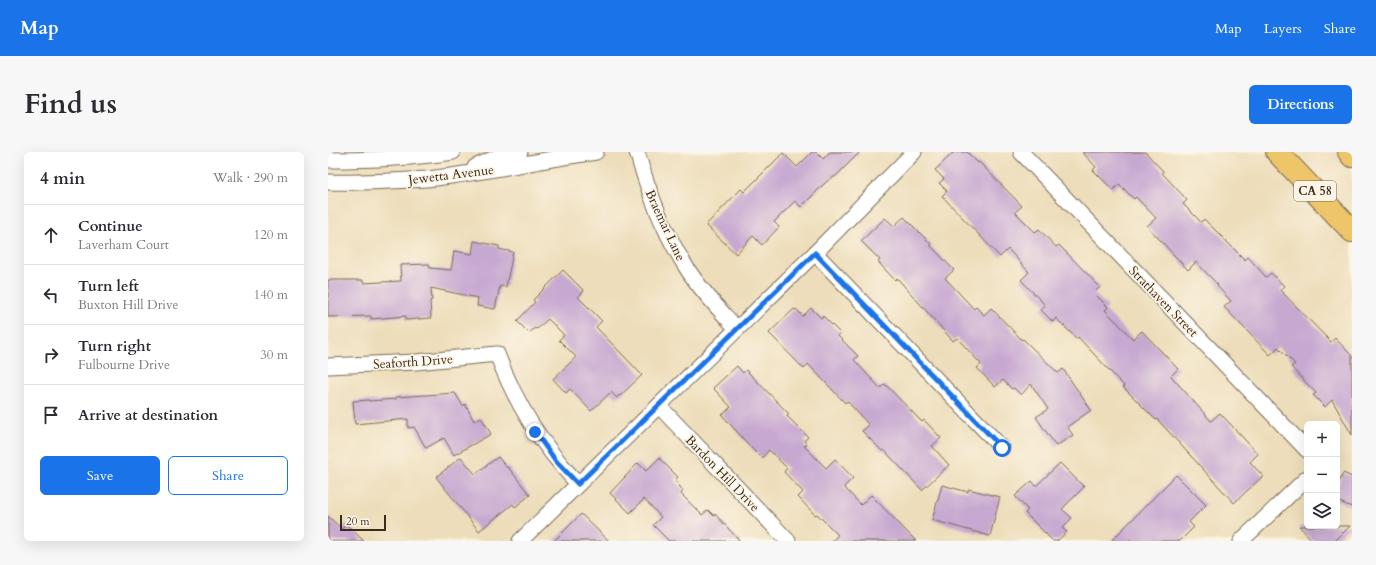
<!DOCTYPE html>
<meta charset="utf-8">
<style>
body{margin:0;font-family:Cardo,serif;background:#f7f7f7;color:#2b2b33}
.controls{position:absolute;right:12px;bottom:12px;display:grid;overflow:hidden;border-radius:6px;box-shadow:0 4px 16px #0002}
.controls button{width:36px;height:36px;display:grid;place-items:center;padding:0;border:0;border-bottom:1px solid #e1e1e2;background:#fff;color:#2b2b33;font:20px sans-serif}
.scale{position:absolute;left:12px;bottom:10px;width:46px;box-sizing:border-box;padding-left:4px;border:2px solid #3b2a1e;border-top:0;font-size:11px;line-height:14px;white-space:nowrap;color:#3b2a1e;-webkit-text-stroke:3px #fcf5e5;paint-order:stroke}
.stop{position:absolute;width:12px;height:12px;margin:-9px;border:3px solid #1a73e8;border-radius:50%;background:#fff}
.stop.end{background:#1a73e8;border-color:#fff;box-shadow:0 1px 4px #0008}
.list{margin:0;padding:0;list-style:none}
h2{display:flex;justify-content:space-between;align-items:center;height:52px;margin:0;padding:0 16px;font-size:17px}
h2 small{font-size:13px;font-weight:400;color:#7c7c81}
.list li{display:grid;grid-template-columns:26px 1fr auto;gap:12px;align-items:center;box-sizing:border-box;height:60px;padding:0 16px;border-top:1px solid #e1e1e2}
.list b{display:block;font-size:15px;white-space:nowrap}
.list p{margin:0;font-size:13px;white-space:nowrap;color:#7c7c81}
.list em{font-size:13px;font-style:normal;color:#7c7c81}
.actions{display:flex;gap:8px;padding:12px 16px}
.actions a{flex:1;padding:9px 0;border:1px solid #1a73e8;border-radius:6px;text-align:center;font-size:14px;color:#1a73e8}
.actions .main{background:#1a73e8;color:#fff}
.icon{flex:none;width:22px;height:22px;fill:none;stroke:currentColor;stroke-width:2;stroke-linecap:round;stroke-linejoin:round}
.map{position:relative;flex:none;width:1024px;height:389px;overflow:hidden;border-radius:6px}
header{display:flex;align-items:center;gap:24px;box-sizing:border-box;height:56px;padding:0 20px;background:#1a73e8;color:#fff}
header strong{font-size:19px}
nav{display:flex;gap:22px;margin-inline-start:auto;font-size:14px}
.intro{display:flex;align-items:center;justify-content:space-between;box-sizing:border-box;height:96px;padding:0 24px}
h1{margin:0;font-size:28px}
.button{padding:10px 18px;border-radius:6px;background:#1a73e8;color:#fff;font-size:14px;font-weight:700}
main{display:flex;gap:24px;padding:0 24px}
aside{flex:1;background:#fff;border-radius:6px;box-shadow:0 4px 16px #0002}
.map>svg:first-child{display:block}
</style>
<header>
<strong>Map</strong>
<nav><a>Map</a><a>Layers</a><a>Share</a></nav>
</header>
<div class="intro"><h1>Find us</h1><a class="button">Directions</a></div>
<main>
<aside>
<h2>4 min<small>Walk · 290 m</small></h2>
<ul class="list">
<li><svg class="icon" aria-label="ahead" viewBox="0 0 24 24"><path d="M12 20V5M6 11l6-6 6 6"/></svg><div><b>Continue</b><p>Laverham Court</p></div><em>120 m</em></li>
<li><svg class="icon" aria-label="left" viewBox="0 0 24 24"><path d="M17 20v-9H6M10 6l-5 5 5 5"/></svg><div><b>Turn left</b><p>Buxton Hill Drive</p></div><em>140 m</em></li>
<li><svg class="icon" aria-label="right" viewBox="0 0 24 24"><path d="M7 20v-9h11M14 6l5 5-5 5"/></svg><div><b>Turn right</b><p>Fulbourne Drive</p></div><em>30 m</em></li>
<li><svg class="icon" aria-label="arrive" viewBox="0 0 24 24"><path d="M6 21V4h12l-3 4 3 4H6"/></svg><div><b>Arrive at destination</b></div></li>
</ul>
<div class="actions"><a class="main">Save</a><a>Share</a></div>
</aside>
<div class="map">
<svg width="1024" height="389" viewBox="0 0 1024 389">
<rect width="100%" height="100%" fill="#fcf5e5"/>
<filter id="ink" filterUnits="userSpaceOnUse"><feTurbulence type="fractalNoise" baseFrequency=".025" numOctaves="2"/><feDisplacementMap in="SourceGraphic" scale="8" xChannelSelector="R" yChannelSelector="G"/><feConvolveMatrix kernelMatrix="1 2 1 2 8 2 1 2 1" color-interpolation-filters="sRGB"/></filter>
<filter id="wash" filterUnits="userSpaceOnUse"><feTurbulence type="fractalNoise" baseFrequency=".012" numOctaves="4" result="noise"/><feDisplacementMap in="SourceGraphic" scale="16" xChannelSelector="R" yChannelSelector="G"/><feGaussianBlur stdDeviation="0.9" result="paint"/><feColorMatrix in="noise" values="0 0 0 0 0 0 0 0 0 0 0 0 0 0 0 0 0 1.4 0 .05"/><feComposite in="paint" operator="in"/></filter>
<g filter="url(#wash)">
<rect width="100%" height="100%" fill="#edddba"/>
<g id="blocks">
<!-- building -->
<path fill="#c7a8d1" d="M484,0h4l7,7 7,-7h30l-24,24 -6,3 -6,5 -23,23 -6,-6 -21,21 5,5 -17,18 -9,-9 -17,18 -30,-29 35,-36 3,3 39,-39 14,14z
M626,0h13l11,11 1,-1 43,44 -7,6 20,20 4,-3 17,18 3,-2 41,42 -6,6 14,14 -3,3 28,29 9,-8 36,38 -7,7 40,45 9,-8 38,41 -8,8 13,14 -29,27 -77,-84 -1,1 -33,-33 1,-1 -46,-49 -1,2 -21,-21 -3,4 -12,-12 4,-5 -24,-25 8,-8 -21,-23 -8,8 -58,-61 5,-5 -8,-8 5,-4 -9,-9z
M754,0h63l18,19 -1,2 25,27 -4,4 18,18 3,-3 41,41 3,-3 18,20 5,-4 13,13 -4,4 51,52 4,-4 17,18v79l-20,-35 -7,7 -12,-12 3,-2 -25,-26 4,-3 -17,-17 -8,8 -46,-48 7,-6 -14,-15 1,-1 -22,-23 -8,8 -41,-44 9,-8 -20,-21 -2,2 -15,-15 -6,6 -20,-20 3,-3z
M576,65l27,27 -1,1 24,25 -9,8 29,31 2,-2 8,8 7,-7 31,32 1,-1 35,34 5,-4 28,41 -24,17 6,8 -17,11 -20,-29 12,-8 -17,-25 -10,11 -7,-7 -2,1 -9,-9 -8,7 -18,-19 4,-4 -24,-26 -4,3 -56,-63 -2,2 -17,-18 2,-2 -19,-19 24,-23 9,8z
M146,89l25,5v3l14,3 -7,35 -6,-1 -5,23 -18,-3 1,-8 -47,-10 1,12 -2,1 1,17 -25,2v-4l-35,3v-3l-43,1v-37h35v3l38,-2 -1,-16 29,-1 1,4 21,2 3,-19 18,3z
M235,118l21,21 -6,6 24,24 -6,6 46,48 -22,21 -1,-1 -2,3 -6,-6 -20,19 -21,-22 -4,4 -13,-14 23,-22 -17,-17 5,-5 -16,-16 -11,10 -2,-1 -6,5 -12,-12 18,-19 -2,-2z
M483,156l10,10 2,-2 17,17 -2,3 20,20 -4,4 26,28 5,-4 37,38 2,-2 17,18 -9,8 17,19 -27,25 -38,-40 -2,1 -20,-20 7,-6 -22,-24 -2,2 -37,-39 -4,5 -35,-36 25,-24 1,1 1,-1 7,7z
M409,214l6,7 3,-3 43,44 -2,2 21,21 -4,4 3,3 -3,2 22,22 9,-9 18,19 -9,9 17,18 10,-10 45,46h-84l6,-6 -21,-21 -2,1 -17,-18 5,-5 -19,-20 3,-4 -18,-18 -7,8 -6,-6h-1l-33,-37 9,-8 -18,-19z
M127,241l8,13 2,-2 9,17 7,-4 10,17 -37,21 -10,-17 -18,10 -12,-21 -6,1v-9l-53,5 -2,-23 16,-1v1l27,-2v-2z
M133,305l14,17 23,-17 9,11 1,-1 22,28 -15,12 -2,-3 -34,27 -43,-54z
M331,306l19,19 -3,3 8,11 -2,3 21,21 6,-5 6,6 1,-2 25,27h-71l-16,-16 8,-8 -17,-18 -14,14 -20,-20 28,-30 8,8z
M732,311l24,24 -22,22 10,9 -10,10 5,4 -10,9h-4l-28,-28 3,-3 -13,-14 17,-15 4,5z
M1015,321l9,4v30l-15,-6v-13z
M848,323l30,30 -17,17 5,5 -14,14h-69z
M614,333l26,7v-3l32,8 -10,39 -58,-16z
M253,362l28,27h-55z
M0,364l14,13 4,-5 18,17h-36z
M971,374h51l-15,15h-22z"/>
</g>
</g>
<g filter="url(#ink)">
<use href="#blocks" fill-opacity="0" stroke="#796955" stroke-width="1"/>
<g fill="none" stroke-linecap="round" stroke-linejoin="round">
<!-- minor casing -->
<g stroke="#796955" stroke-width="17">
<path id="minor" d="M309,0c12,42 27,81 51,118 14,22 32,40 49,59
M693,0l286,298
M0,8c42,0 84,-2 125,-8
M147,15l24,-11 21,-4
M0,30c33,1 66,-1 98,-3 57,-6 113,-19 170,-27
M487,101l187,195
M0,214l88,-4 81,-8c20,52 44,90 81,130
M331,254l129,135
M192,389l295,-288 99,-101
M913,389l66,-63"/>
</g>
<!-- highway casing -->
<g stroke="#796955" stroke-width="24">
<path id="highway" d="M949,0l75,79
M1021,0l3,4"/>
</g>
<!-- minor -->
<use href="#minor" stroke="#fff" stroke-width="15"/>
<!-- highway -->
<use href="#highway" stroke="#eec569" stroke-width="22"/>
</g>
</g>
<g fill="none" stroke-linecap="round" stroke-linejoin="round" filter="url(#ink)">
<!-- route -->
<path stroke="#1a73e8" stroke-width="5" d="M207,280l21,29 22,23 237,-231 187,195"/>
</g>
<g text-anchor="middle" stroke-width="3.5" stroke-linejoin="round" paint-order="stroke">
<!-- shield labels -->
<rect fill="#fcf5e5" stroke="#75675a" stroke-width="1" x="966" y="29" width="42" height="20" rx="3"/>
<g font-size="12" font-weight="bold" fill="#3b2a1e">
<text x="987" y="43">CA 58</text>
</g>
<!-- street labels -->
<g font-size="13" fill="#3b2a1e" stroke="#fcf5e5">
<text transform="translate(123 22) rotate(-7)" y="5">Jewetta Avenue</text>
<text transform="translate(338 73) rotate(65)" y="5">Braemar Lane</text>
<text transform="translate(836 149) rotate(46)" y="5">Strathaven Street</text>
<text transform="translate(85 209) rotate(-4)" y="5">Seaforth Drive</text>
<text transform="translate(395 321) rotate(46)" y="5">Bardon Hill Drive</text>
</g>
</g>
</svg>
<div class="controls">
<button>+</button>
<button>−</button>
<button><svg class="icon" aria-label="layers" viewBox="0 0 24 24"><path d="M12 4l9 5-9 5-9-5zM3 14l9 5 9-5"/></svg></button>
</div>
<div class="scale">20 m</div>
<div class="stop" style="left:674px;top:296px"></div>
<div class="stop end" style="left:207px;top:280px"></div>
</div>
</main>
